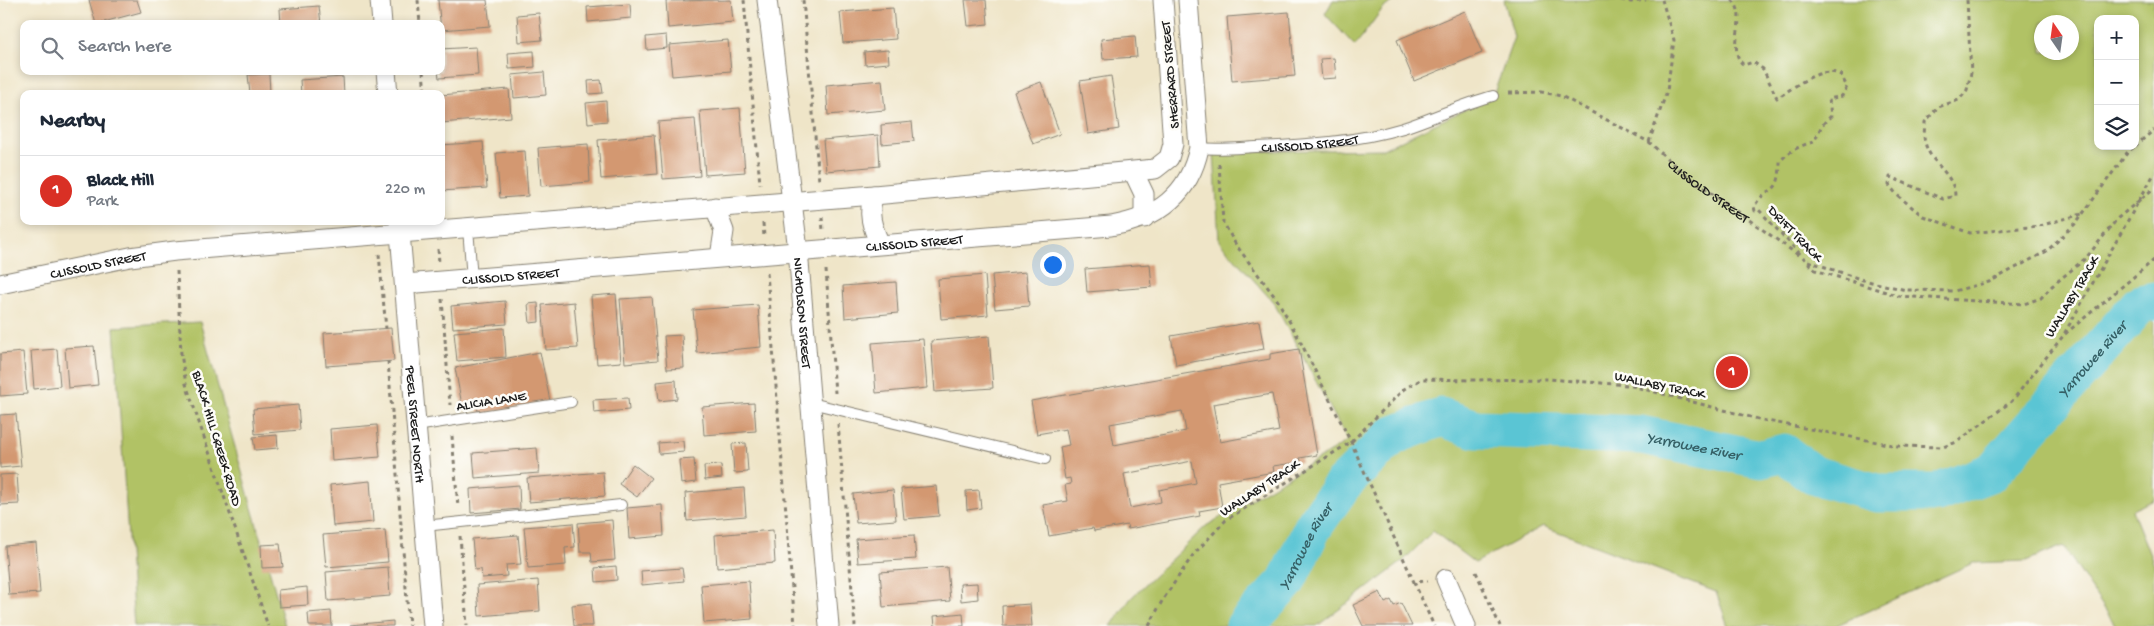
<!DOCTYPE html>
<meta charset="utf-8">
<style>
body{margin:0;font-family:"Gochi Hand",sans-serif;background:#f6f6f7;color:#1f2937}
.controls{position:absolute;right:15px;top:15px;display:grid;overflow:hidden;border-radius:10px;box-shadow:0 2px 8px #0003}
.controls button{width:45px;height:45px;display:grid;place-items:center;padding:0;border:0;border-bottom:1px solid #e0e1e3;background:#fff;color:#1f2937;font:25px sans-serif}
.compass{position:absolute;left:2034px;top:15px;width:45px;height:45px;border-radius:50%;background:#fff;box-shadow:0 2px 8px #0003;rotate:347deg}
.you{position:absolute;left:1052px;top:264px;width:18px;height:18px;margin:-12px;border:4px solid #fff;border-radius:50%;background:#1a73e8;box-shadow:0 0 0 8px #1a73e833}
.badge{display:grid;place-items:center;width:32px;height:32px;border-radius:50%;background:#d93025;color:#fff;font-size:16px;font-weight:700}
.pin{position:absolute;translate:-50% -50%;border:2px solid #fff;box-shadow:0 1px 5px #0006}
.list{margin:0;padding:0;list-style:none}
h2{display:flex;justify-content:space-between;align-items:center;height:65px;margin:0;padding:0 20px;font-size:21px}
h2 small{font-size:16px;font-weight:400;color:#747a83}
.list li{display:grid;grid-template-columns:32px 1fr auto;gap:15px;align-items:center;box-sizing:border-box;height:70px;padding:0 20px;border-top:1px solid #e0e1e3}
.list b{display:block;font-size:19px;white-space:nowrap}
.list p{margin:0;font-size:16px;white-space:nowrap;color:#747a83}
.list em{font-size:16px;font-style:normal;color:#747a83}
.icon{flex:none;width:28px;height:28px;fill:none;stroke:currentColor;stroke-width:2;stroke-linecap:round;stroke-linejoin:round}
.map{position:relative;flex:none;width:2154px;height:626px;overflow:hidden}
.search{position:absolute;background:#fff;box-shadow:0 2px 8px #0003;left:20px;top:20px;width:425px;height:55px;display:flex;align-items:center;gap:12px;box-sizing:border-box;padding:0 18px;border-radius:10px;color:#747a83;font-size:19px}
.panel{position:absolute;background:#fff;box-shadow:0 2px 8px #0003;left:20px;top:90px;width:425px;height:135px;border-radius:10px}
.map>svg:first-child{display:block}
</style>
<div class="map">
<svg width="2154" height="626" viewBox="0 0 2154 626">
<rect width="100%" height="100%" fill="#fdfcf7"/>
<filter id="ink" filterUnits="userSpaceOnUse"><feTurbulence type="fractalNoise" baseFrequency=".02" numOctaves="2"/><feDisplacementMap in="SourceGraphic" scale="10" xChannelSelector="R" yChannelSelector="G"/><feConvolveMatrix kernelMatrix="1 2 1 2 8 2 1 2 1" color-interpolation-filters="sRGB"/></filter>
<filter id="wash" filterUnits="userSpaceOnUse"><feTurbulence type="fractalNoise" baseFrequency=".0096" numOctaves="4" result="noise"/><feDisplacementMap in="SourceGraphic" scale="20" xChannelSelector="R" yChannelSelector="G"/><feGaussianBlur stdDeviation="1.12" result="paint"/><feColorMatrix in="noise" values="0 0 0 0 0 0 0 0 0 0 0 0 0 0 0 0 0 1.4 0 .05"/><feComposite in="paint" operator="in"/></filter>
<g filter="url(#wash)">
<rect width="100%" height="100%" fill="#efe5c8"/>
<!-- green -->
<path fill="#b1c265" stroke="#666f40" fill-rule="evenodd" d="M1333,0h63l-13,8 -28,38 -30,-32z
M1504,0h650v500l-22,10 22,55v61h-38l-53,-80 -37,15 -53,2 -138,63h-107l-12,-34 -173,-66 -68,37 -42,-32 -31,31 -85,64h-206l20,-28 75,-72 142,-85 -74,-138 -55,-62 -5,-89 169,-3 110,-53 21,-59zM2098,19h37v127h-37zM2042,22h30v30h-30z
M200,322l85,304h-151l-20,-299z"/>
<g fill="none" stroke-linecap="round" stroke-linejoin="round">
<!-- river -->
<path stroke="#5ac5d4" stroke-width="39" id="s1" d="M1245,626l41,-44 27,-55 30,-43 49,-48 49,-19 35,12 165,6 120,24 23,-6 29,22 64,18h60l55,-21 148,-168 14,-3"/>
</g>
<g id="blocks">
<!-- building -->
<path fill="#d39871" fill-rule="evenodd" d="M89,0h48l4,12 -45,12z
M438,0h49l3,26 -49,4z
M731,0l2,22 -65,6 -2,-27z
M965,0h21l2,24 -20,2z
M630,4l1,14 -43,4 -1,-15z
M319,6l2,18h-40l-1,-15z
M893,8l3,31 -53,4 -3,-31z
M1465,11l17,42 -68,28 -17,-41z
M1289,12l6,64 -63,5 -5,-64z
M539,13l3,27 -23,2 -2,-27z
M666,35l1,13 -20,2 -1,-13z
M1135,36l2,21 -34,2 -2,-20z
M728,40l3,31 -59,5 -3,-31z
M476,47l2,28 -39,3 -1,-7h3v-22z
M888,50l1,13 -24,2 -1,-13z
M534,51l1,16 -26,2 -1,-16z
M1334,58l2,20 -14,1 -2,-20z
M544,72l2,23 -32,3 -2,-23z
M269,74l1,19 -20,1 -2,-19z
M1111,76l8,53 -31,5 -8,-53z
M343,77l1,17h-43l-1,-14z
M601,80l2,13 -14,1 -1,-13z
M882,80l3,30 -57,5 -2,-30z
M1041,82l19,52 -27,10 -19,-52z
M509,89l2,28 -70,6v-28z
M606,101l1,20 -19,2 -2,-20z
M740,108l5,64 -40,3 -5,-64z
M695,119l5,57 -37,3 -5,-57z
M912,122l2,19 -32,3 -1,-19z
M654,135l3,39 -56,5 -3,-39z
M878,135l2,31 -54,5 -3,-31z
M483,142l4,46 -46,3v-46z
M588,144l2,38 -49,4 -3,-38z
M525,151l3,45 -28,2 -4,-45z
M1150,264l2,23 -65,5 -2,-23z
M1026,272l3,34 -34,3 -3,-34z
M985,275l3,40 -47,4 -3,-40z
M896,282l2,31 -53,5 -2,-32z
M616,294l5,68 -24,2 -6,-68z
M652,297l6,63 -33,3 -5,-64z
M505,301l2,23 -54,4 -2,-22z
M574,302l4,46 -32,2 -4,-45z
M538,303l1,19 -9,1 -2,-19z
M758,305l3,42 -64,6 -4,-43z
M1259,321l5,28 -88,16 -5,-29z
M391,328l3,33 -68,5 -2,-33z
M504,328l2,29 -49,4 -3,-29z
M682,335l2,33 -17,1 -3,-33z
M989,336l4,52 -58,4 -4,-51z
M923,339l4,49 -51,5 -4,-50z
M94,346l4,39 -30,3 -3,-40z
M57,349l3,37 -26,3 -3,-38z
M1299,349l18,106 -17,3 1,4 -28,4 1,6 -56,10 4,25 -23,4 1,5 -72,13 -1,-4 -33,6 -1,-3 -44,8 -6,-31 25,-4 -3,-16 6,-1 -1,-6 -5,1 -5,-32 9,-2 -3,-16 -29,5 -6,-33 239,-42v-5zM1272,394l7,37 -59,11 -7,-38zM1182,411l4,20 -72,14 -4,-21zM1192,461l4,22 -37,7 2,12 -31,6 -6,-34z
M23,352l4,42 -27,2v-42z
M540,352l10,49 -71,14 -3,-13 -14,3 -7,-37z
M676,380l1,19 -18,2 -2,-19z
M628,398l1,12 -35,3 -1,-13z
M754,403l2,28 -52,4 -2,-28z
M298,405l2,25 -45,4 -2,-25z
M16,414l5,52 -21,2v-53z
M377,425l3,32 -48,4 -2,-32z
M277,435l1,13 -23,2 -2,-13z
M683,441l1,11 -25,2 -1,-11z
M746,443l2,29 -14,1 -2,-29z
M537,448l2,25 -64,5 -2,-25z
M694,459l2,23 -15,2 -2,-24z
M633,464l18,14 -14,19 -18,-13z
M721,465l1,13 -17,2 -1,-14z
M603,472l2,24 -76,6 -2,-24z
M17,474l2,30 -19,1v-30z
M370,481l3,41 -40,4 -3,-41z
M519,485l1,24 -49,4 -1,-24z
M936,486l3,30 -35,3 -3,-30z
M744,488l2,28 -59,5 -2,-28z
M893,490l3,30 -40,3 -3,-29z
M979,490l2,18 -14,2 -1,-19z
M662,505l2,31 -35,3 -2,-31z
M612,520l3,40 -23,2 -1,-10h-11l-2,-29z
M573,523l2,24 -10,1 1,17 -38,3 -4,-41z
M385,530l3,32 -62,5 -3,-32z
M773,530l2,33 -58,5 -2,-33z
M518,535l3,29 -15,1 1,11 -25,2 -1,-9 -6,1 -3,-31z
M914,535l2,24 -58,4 -2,-24z
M36,543l4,50 -31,2 -4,-49z
M280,544l3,23 -21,1 -1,-23z
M616,566l1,14 -21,2 -1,-14z
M388,567l2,29 -62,5 -2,-29z
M947,567l3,34 -67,6 -3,-35z
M682,568l2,13 -42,4 -1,-14z
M538,580l2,31 -61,5 -2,-31z
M749,581l3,38 -48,4 -3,-38z
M977,583l1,16 -17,2 -1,-17z
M307,587l1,18 -29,2 -1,-17z
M1380,592l5,11 6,-3 3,6 7,-3 11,23h-49l-10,-21z
M591,603l2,23h-19l-2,-21z
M1030,604l2,22h-29l-1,-20z
M331,611l1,15h-23l-1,-13z
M963,613l1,13h-29l-1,-10z
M393,621v5h-43v-1z"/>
</g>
</g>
<g filter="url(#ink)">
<use href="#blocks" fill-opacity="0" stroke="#868072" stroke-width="1"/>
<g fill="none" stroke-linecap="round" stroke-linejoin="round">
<!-- lane casing -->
<g stroke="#868072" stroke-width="12">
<g id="lane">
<path id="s3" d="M1199,148c19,2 38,0 57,-1 49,-2 100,-5 147,-19 31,-10 59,-24 90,-32"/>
<path d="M468,228l4,51"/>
<path d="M811,403l234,56"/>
<path d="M416,426l155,-24"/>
<path d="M424,526l197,-21"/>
</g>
</g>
<!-- street casing -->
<g stroke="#868072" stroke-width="21">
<g id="street">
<path d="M380,0l2,24"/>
<path id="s4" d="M767,0l31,250 31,376"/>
<path d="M386,71l2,23"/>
<path d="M1134,173l10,21v24"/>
<path d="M874,195c-7,18 -2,32 6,49"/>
<path d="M715,207l9,24 -4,26"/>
<path id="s5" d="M399,221l34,405"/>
<path id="s6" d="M0,284l130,-27 45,-6 699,-56 281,-26 14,-11 4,-14 -10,-144"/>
<path id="s7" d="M405,284l706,-58c46,-8 78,-30 88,-78l-11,-148"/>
<path d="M1446,579l20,47"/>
</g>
</g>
<!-- path -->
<g stroke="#868072" stroke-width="3" stroke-dasharray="4 4" stroke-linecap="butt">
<path d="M418,0l2,24"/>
<path d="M744,0l16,184"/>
<path d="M803,0l16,181"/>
<path d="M1621,0l10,2 15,-2"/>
<path d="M1732,0c18,16 -7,50 12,65l9,-3 10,7 14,29c17,-10 44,-34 64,-23l6,12 -5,9 -13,3 2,17 -9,9 -8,17c-14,3 -24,9 -34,19 0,39 -13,22 -26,46l1,4 4,-1 56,60 84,26 125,8 17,-6 11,-12 34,-28 32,-40 36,-30"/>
<path d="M1967,0l4,73 -4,17 -8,10 -21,7 -13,15c0,6 -2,14 0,20 4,21 30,32 30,54l-12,3 -53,-22 -1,8 8,10 26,21 47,17 69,-7 43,-12"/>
<path d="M423,71l2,23"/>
<path id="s2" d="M1508,93l34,-1 19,4 88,46 33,30 119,85"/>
<path d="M1649,142l18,-51 7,-51 -12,-40"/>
<path d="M2135,146l19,-16"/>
<path d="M1219,164l4,58 13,23 42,56 19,34 54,107 63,140 14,-1"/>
<path d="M822,217l1,14"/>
<path d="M763,223l1,14"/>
<path d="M438,249l1,14"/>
<path d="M379,254l7,75"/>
<path d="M1808,261l55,19 43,10 48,1 35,-9 58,-31 29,-28 51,-70 8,-7"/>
<path d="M826,270l9,123"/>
<path d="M177,271l4,83 5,30 82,242"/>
<path d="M767,273l28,353"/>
<path d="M442,299l8,106"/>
<path d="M2065,334l89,-74"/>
<path d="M388,361l21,265"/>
<path d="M838,424l17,202"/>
<path d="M452,436l6,71"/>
<path d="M460,536l7,90"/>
<path d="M1476,572l24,54"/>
<path d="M1414,582l20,44"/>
<path d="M1149,626l13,-25 31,-46 33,-35 125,-78 53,-53 18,-10 51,1 75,-1 80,6 134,35 136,26 45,1 14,-5 55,-41 51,-65 91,-162"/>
</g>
<!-- lane -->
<use href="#lane" stroke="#fff" stroke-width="10"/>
<!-- street -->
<use href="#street" stroke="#fff" stroke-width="19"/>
</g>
</g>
<g text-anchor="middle" stroke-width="5" stroke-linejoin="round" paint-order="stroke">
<!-- street labels -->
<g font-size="14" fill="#1c1c1c" stroke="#fdfcf7">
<text transform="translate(1169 75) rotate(-95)" y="5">SHERRARD STREET</text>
<text dy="5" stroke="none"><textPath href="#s3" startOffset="111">CLISSOLD STREET</textPath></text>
<text dy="5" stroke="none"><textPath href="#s2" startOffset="230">CLISSOLD STREET</textPath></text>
<text transform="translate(1796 233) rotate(46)" y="5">DRIFT TRACK</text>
<text dy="5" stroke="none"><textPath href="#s7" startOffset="511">CLISSOLD STREET</textPath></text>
<text dy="5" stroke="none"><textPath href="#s6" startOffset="100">CLISSOLD STREET</textPath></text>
<text dy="5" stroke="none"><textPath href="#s7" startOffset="106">CLISSOLD STREET</textPath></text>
<text transform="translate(2071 296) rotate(-59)" y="5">WALLABY TRACK</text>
<text dy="5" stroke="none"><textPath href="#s4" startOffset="315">NICHOLSON STREET</textPath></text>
<text transform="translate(1660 384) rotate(12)" y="5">WALLABY TRACK</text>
<text transform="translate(491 400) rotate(-9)" y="5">ALICIA LANE</text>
<text dy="5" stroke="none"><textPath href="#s5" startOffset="204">PEEL STREET NORTH</textPath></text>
<text transform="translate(218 438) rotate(73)" y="5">BLACK HILL CREEK ROAD</text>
<text transform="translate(1259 487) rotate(-33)" y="5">WALLABY TRACK</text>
</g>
<!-- water labels -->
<g font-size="15" font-style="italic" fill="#356066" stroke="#fdfcf7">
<text dy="5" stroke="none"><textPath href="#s1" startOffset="1016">Yarrowee River</textPath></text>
<text dy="5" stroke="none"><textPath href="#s1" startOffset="551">Yarrowee River</textPath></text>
<text dy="5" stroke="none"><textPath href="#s1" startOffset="101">Yarrowee River</textPath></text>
</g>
</g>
</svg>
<div class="controls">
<button>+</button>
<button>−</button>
<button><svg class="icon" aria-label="layers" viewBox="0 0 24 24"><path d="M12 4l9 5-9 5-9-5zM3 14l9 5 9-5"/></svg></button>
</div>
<svg class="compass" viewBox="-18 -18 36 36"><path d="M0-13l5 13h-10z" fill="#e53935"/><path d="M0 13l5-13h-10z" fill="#747a83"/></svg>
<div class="you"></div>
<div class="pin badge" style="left:1732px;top:372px">1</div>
<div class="search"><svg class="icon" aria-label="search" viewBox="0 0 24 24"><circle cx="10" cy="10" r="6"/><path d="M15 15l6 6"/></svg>Search here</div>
<section class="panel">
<h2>Nearby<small></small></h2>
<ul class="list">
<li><span class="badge">1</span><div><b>Black Hill</b><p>Park</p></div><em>220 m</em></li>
</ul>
</section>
</div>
